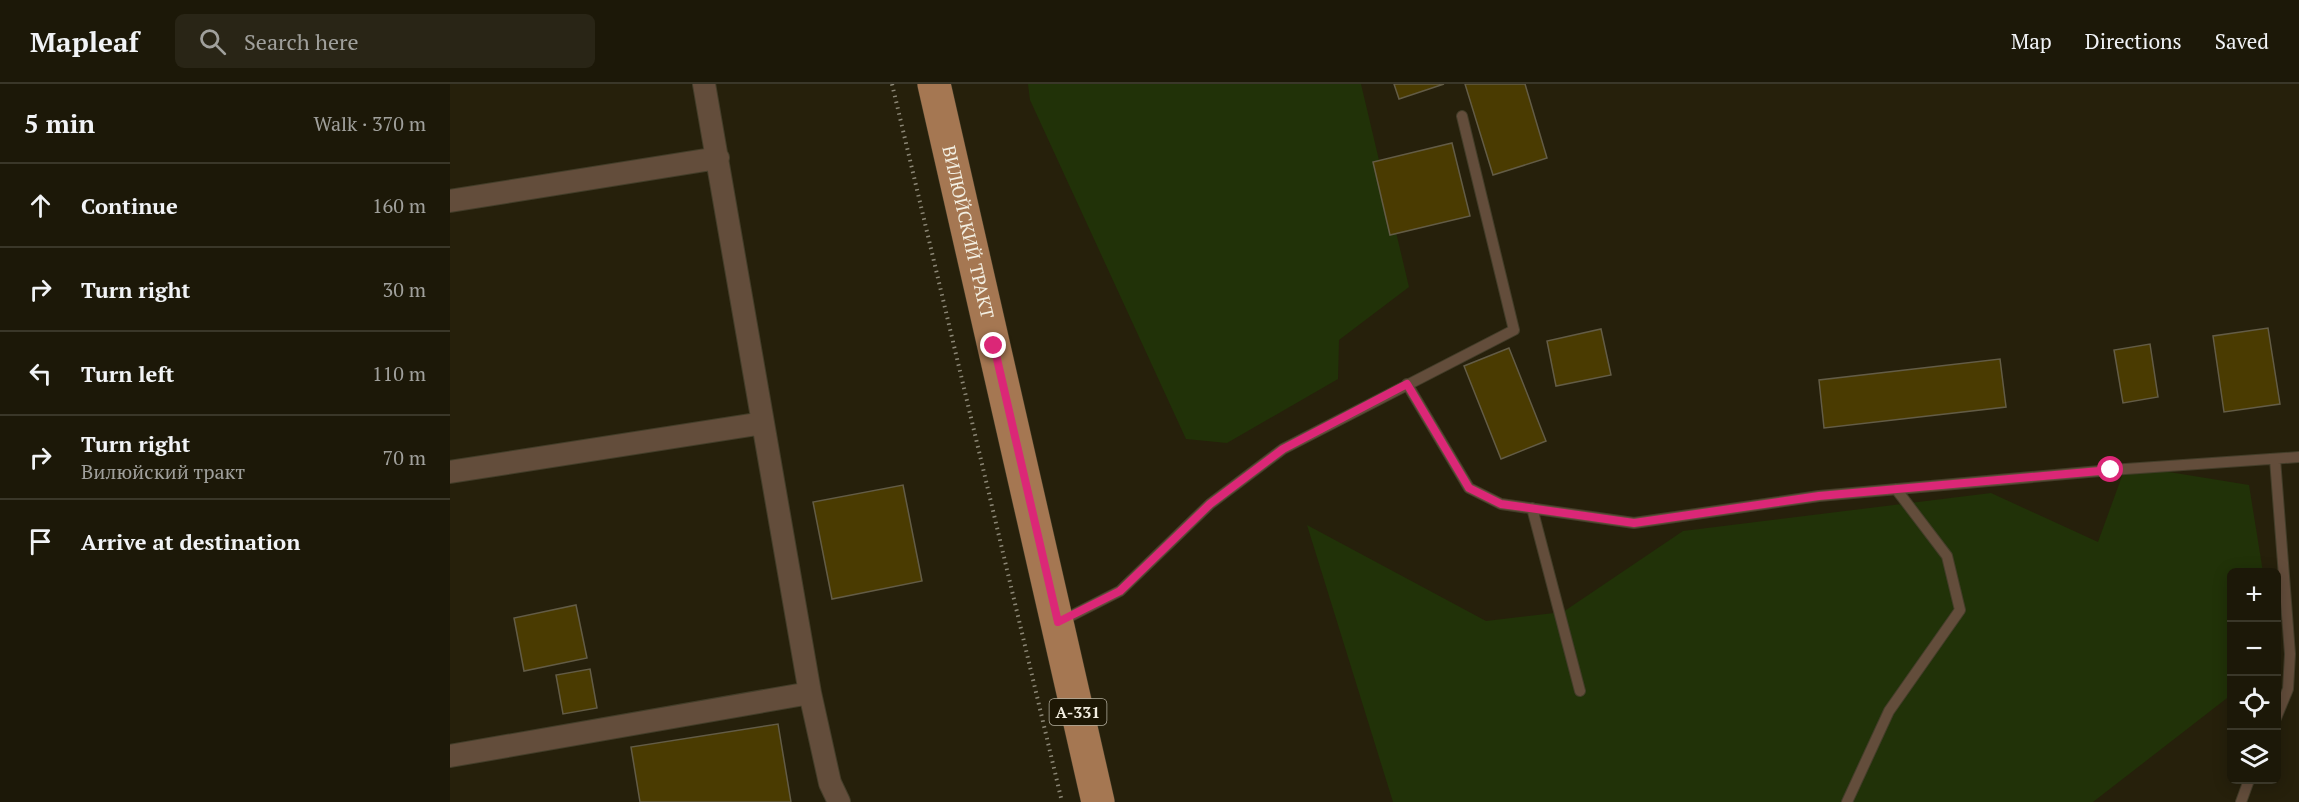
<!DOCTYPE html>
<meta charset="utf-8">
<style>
body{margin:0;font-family:"PT Serif",serif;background:#292516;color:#f1f3f6}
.controls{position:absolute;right:18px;bottom:18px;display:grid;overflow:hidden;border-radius:9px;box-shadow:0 3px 15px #0003}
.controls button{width:54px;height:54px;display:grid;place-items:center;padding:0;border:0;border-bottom:2px solid #3a3729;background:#1c1808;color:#f1f3f6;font:30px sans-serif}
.stop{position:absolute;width:18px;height:18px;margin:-14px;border:4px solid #db2777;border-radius:50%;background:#fff}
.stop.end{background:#db2777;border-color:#fff;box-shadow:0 2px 6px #0008}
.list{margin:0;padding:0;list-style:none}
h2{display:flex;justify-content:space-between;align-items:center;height:78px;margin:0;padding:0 24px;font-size:26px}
h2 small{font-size:20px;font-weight:400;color:#a0a09c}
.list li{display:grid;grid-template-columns:39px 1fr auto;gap:18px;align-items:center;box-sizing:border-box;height:84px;padding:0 24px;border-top:2px solid #3a3729}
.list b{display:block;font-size:22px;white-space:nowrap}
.list p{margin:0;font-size:20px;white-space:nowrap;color:#a0a09c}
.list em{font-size:20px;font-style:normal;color:#a0a09c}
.icon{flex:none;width:33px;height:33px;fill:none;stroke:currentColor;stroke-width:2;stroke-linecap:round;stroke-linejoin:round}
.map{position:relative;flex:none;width:1849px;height:718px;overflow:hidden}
header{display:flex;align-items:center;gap:36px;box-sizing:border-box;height:84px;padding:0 30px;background:#1c1808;border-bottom:2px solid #3a3729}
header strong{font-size:28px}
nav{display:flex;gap:33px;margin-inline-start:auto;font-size:21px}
.search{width:420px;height:54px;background:#292516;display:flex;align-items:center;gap:15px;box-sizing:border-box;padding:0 21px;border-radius:9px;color:#a0a09c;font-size:22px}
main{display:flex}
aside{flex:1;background:#1c1808}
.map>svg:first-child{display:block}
</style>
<header>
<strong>Mapleaf</strong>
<div class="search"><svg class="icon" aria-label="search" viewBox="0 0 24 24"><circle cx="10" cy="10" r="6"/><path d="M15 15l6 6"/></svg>Search here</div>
<nav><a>Map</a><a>Directions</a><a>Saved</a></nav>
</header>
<main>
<aside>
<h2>5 min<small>Walk · 370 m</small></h2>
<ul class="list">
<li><svg class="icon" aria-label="ahead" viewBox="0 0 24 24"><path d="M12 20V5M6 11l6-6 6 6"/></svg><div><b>Continue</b></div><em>160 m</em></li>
<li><svg class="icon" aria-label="right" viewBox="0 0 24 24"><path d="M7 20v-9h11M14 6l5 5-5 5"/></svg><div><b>Turn right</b></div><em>30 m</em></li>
<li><svg class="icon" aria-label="left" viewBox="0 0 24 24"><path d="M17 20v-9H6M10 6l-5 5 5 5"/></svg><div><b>Turn left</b></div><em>110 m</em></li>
<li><svg class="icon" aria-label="right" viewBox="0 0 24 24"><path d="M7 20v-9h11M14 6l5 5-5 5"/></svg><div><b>Turn right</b><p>Вилюйский тракт</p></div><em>70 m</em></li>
<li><svg class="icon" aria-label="arrive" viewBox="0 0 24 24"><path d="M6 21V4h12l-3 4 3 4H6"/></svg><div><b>Arrive at destination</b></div></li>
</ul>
</aside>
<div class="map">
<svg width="1849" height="718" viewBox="0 0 1849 718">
<rect width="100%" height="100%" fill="#26200b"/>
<!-- green -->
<path fill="#213208" d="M578,0h333l48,203 -70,53 -1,39 -111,64 -41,-4 -156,-339z
M1676,381l123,20 14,87h-31l-1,123 -138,107h-700l-86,-277 179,96 77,-9 120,-81 308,-38 107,49z"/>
<!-- building -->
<path fill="#4a3b01" stroke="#635c46" stroke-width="1.5" d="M944,0h50l-45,15z
M1015,0h60l22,74 -54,17z
M1002,59l18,73 -80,19 -17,-73z
M1818,244l12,76 -56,8 -11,-76z
M1151,245l10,46 -55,11 -9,-45z
M1700,260l8,53 -35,6 -9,-53z
M1059,264l37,93 -45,18 -37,-93z
M1550,275l6,48 -182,21 -5,-48z
M453,401l19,96 -90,18 -19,-97z
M126,521l11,53 -63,13 -10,-53z
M140,585l7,39 -34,6 -7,-39z
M328,640l13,78h-151l-9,-55z"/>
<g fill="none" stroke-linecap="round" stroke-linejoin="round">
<!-- service casing -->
<g stroke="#433d29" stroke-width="12">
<path id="service" d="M957,300l62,104 32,16 133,19 185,-27 292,-26 188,-13
M1825,375l15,195 -2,35 -12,29
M1082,424l48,183
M611,537l59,-30 90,-87 73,-55 231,-119 -52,-214
M1397,718l42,-91 71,-101 -13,-54 -51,-67
M1791,718l8,-22"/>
</g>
<!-- minor casing -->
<g stroke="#433d29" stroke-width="24">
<path id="minor" d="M0,117l268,-43
M0,388l313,-49
M360,609l20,90 9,19
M0,672l360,-63 -106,-609"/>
</g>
<!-- primary casing -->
<g stroke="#433d29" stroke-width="34">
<g id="primary">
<path id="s1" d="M484,0l164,718"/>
</g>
</g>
<!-- path -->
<path stroke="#8c8776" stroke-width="4" stroke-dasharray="1.5 4.5" stroke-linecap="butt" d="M442,0l170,718"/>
<!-- service -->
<use href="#service" stroke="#634d3b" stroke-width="10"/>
<!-- minor -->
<use href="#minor" stroke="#634d3b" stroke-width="22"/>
<!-- primary -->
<use href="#primary" stroke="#a57752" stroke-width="33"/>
</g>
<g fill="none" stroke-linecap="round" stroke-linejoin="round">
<!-- route -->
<path stroke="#db2777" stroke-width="8" d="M544,262l64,276 62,-31 90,-87 73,-55 124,-65 62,104 32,16 133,19 185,-27 292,-26"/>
</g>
<g text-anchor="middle" stroke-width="4.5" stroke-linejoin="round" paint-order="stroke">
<!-- shield labels -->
<rect fill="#1d1704" stroke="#b3ae9f" stroke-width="1.5" x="599.5" y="615" width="57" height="26" rx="4.5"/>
<g font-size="16" font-weight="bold" fill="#f3efe2">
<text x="628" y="634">А-331</text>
</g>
<!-- street labels -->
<g font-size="18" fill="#f3efe2" stroke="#1d1704">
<text dy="6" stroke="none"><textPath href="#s1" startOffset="152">ВИЛЮЙСКИЙ ТРАКТ</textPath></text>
</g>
</g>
</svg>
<div class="controls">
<button>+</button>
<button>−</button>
<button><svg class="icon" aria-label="locate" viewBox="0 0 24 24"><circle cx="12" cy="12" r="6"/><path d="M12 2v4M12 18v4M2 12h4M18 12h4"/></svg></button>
<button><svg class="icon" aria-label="layers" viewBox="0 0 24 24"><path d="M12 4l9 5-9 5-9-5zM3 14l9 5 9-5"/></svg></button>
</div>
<div class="stop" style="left:1661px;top:386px"></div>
<div class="stop end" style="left:544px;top:262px"></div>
</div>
</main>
